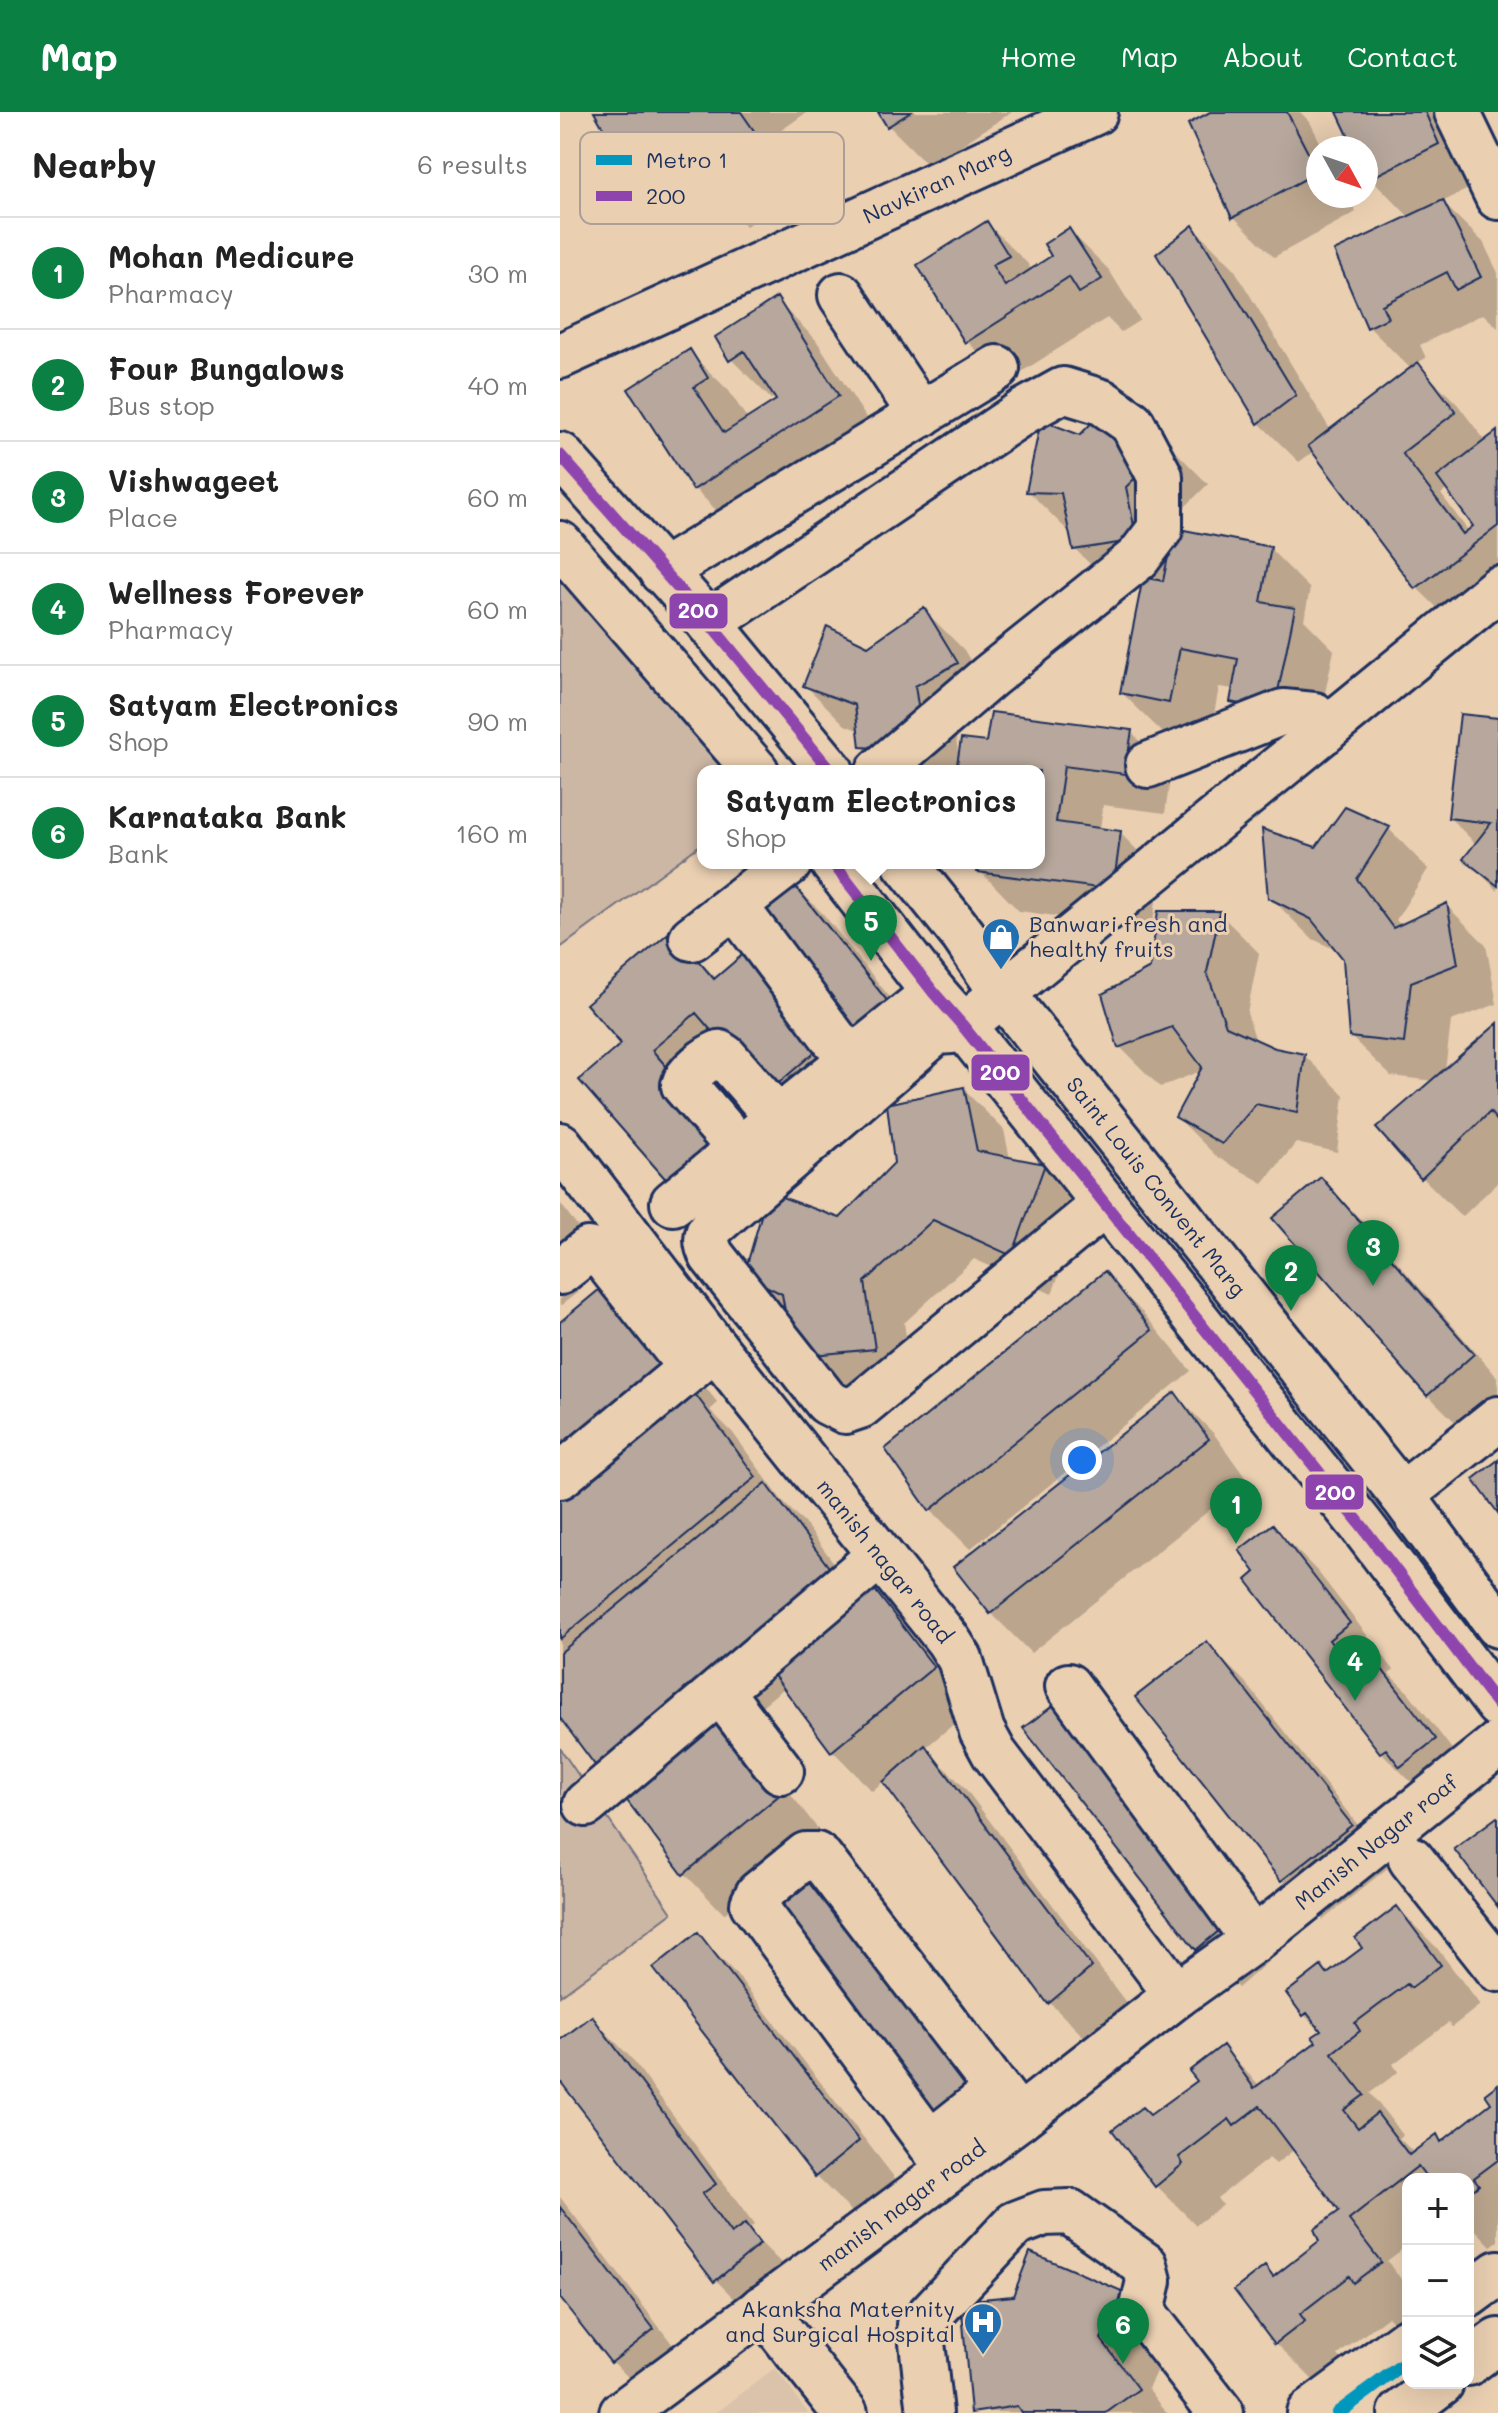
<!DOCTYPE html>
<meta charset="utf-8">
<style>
body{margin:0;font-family:Mali,sans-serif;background:#f6f6f6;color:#222}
.controls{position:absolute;right:24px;bottom:24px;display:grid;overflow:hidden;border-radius:16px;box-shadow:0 8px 32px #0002}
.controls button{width:72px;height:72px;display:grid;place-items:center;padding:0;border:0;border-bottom:2px solid #e0e0e0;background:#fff;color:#222;font:40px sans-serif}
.compass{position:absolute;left:746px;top:24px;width:72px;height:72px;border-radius:50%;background:#fff;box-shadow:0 8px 32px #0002;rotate:130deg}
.you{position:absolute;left:522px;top:1348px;width:28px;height:28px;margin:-20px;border:6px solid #fff;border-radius:50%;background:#1a73e8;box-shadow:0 0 0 12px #1a73e833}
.badge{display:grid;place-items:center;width:52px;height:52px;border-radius:50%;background:#0b8043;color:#fff;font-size:26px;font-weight:700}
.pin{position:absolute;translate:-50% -66px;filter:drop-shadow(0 2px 4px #0008)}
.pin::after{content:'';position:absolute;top:42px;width:28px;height:24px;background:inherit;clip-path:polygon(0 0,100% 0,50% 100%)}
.popup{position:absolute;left:137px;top:653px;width:348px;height:104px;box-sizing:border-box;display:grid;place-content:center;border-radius:16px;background:#fff;filter:drop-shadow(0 2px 6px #0005);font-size:26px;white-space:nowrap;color:#767676}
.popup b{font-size:30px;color:#222}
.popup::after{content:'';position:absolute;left:50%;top:100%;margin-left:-16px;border:16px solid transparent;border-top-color:#fff}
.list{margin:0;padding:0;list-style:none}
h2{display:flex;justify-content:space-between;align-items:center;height:104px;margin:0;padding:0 32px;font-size:34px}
h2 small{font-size:26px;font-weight:400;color:#767676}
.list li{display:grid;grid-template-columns:52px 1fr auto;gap:24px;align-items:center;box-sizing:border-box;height:112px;padding:0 32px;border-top:2px solid #e0e0e0}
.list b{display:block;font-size:30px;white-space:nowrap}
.list p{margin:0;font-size:26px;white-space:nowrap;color:#767676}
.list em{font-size:26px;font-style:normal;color:#767676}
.icon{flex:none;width:44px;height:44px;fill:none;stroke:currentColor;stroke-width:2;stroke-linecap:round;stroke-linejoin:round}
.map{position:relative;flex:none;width:938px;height:2301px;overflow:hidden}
header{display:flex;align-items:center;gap:48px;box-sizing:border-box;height:112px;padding:0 40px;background:#0b8043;color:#fff}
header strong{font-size:38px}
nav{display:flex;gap:44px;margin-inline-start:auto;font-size:28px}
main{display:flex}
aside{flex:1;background:#fff}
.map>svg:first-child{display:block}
</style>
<header>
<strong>Map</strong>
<nav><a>Home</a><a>Map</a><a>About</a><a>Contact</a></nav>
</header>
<main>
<aside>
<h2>Nearby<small>6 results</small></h2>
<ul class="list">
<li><span class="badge">1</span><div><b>Mohan Medicure</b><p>Pharmacy</p></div><em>30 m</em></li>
<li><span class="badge">2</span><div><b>Four Bungalows</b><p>Bus stop</p></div><em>40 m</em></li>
<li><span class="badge">3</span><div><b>Vishwageet</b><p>Place</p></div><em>60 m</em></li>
<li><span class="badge">4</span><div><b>Wellness Forever</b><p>Pharmacy</p></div><em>60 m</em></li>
<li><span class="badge">5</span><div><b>Satyam Electronics</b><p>Shop</p></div><em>90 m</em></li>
<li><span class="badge">6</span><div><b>Karnataka Bank</b><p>Bank</p></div><em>160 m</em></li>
</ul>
</aside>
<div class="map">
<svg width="938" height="2301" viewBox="0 0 938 2301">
<rect width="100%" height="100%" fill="#eacfb1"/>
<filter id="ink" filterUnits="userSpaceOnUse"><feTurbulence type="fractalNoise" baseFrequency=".0125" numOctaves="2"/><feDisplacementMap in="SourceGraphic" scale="16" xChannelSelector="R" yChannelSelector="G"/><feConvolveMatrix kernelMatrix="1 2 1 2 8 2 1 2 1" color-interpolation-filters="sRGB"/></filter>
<g filter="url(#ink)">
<!-- built -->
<path fill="#dbc3ab" d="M215,2256l33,45h-92z"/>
<!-- green -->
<path fill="#ccb7a5" stroke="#747382" stroke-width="2" d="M0,419l206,240h-63v72l-143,105z
M0,1636l112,165 -112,83z"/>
<!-- shadow -->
<path fill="#0003" fill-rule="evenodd" d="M36,0h211l-38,27 33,46 -56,41 -43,-45 -36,23 -40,-39z
M321,0h131l-83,54 -40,-40z
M654,0h86l10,10 13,26h-5v48h30l8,16 -82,45 -40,-40 -43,-92z
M779,0h107l32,72 -36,18 41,40 15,31v55l-15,-14 -63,31 6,13 -17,9 -40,-40 -33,-75 74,-34 -39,-40 -5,-10v-20h-10z
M427,111l40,40 5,8 22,-14 15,-27 40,40 31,50 -19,12 -14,-14 -100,63 -40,-40z
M633,115l40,40 98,164 87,-66 40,40 28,37 10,-8 2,1v161l-41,31 -40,-39 -103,-137 -15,11 -40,-39zM888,377l28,37 -7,6 -28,-38z
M216,188l40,40 62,96 -144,92 -39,-39 -6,-137 40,39 19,29 31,-19 -3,-5 -5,3 -40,-40z
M560,284l88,88 -44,44 106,21 40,40 -6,31 30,30 -21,100 -41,-8 -40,-40 2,-13 -15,-2 -10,54 -47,-9 -40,-39 22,-108 -29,4 -40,-40 -4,-18h-3l-40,-40z
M364,498l40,40 32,54 -42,22 5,32 29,-13 143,-13 40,40 -6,41 -62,-8 -3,25 20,3 40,40 -8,56 -133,-18 -39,-40 1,-8h58v-92h-151l-26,-25 -2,-15 -15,-6 -40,-40 63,-36z
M938,608v171l-32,-32 11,-14 -27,-27z
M829,717l39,40 -32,51 5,6 46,-20 39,39 11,59 -46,17 -6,50 53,-45v156l-36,35 -40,-40 12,-96 -43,-5 -41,-40 -5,-78 -5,-6 -29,-14 -41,-41 47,-48z
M224,763l40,40 107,134 -182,-142z
M659,801l40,40 -12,60 9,28 19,9 29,5 40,40 -7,57 -41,-9 -33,40 -46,-26 -40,-40 26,-47 -43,17 -40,-40 31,-78z
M112,821l45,46 147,104 -56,50 -74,-79 -43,37 -67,-47z
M404,978l40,40 6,29 34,7 40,39 -32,89 -78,-35 -70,64 10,65 -79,8 -49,-82 -40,-40 94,-54 56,-56z
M761,1067l39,40 138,159v30l-30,27 -40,-40 -153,-176z
M0,1091l24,32 -24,19z
M0,1157l18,23 -18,14z
M544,1162l40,40 47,57 -221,178 -40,-40z
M92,1210l66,81 -8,7 23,23 50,69 23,23 53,72 12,-9 40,40 62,80 -48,40 40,40 165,220 -41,34 -40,-40 -165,-221 -12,10 -39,-40 -48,-64 -50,41 19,19 67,86 -97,81 -39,-40 -67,-87 -58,-72v-390z
M615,1282l39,40 33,46 -216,173 -40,-40z
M713,1414l45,46 76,98 -5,4 20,19 71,93 -53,12 -46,-46 -123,-180z
M646,1531l40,40 144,183 -67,54 -40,-40 -145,-183z
M465,1616l79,11 167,220 -33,29 -40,-40z
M837,1796l40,40 43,57 -28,22 -4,-4 -55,41 5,8 -28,21 33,42 -4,3 15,15 22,-17 7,7 51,-40 4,-17v155l-7,5 -23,-24v-43h-60v66l-21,16 21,27v23l-14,11 -6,-6 -50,39 6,7 -28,21 -40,-40 -2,-65 47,-37 21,-30 -47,-62 -19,15 -7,-6 -52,40 5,7 -26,20 -40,-40 -6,-67 49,-37 24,-33 37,38 58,-44 4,-10 -18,-17 24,-39 36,-28z
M138,1823l39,40 161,207 -42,34 -40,-40 -160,-207z
M32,1906l39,40 123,167 -6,5 36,36 -29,54 -39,-40 -156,-202v-35z
M0,2085l132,173 -40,31 -40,-40 -52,-66z
M563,2181l48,48 -23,47 19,25 -194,-1z"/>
<!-- building -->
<path fill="#b7a79c" stroke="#1b2f5e" stroke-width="2" d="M34,0h147l23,33 -59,42 -35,-50 -45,29z
M318,0h33l-24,15z
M650,0h77l31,60 -86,46 -44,-94z
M777,0h88l14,32 -70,35 -3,-6v-25h-12z
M883,88l38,77 -25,13 -9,-18 -65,33 6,13 -21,10 -33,-77z
M427,109l22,35 -17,9 13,21 46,-30 -7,-12 25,-16 33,51 -23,14 -10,-16 -104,66 -48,-78z
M633,113l103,170 -38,29 -102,-170z
M217,185l62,99 -146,94 -65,-101 62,-40 18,29 -14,9 30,46 52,-33 -32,-49 -15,10 -14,-24z
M858,250l38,50 -54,41 61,81 10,-8 -36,-49 60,-46 1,95 -83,63 -107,-143z
M560,281l50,50 -44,44 11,53 -64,10 -12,-57 -35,-1 15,-72 39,15z
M614,416l97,19 -10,55 34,6 -21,103 -44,-9 8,-43 -58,-11 -11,55 -49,-10 23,-116 20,4z
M364,495l34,56 -43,23 10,65 -65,-4 -5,-42 -52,-19 24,-60 41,20z
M431,600l141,18 -7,44 -61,-8 -8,56 65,9 -8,59 -136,-18 2,-9h60v-92h-83l5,-32 25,3z
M900,602l38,4v168l-35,-27 28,-36 -43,-5z
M785,695l45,20 -33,52 36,49 54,-25 11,61 -47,18 -7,61 -55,-6 -6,-78 -32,-40 -43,-21 -6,-69 54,18z
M224,760l109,136 -39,38 -107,-139z
M598,799h62l-13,61 19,54 49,22 30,6 -8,59 -41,-9 -34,40 -47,-27 27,-50 -30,-40 -54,21 -16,-54 48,-26z
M112,818l42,49 33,-28 79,91 -60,52 -70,-81 -44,37 73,84 -56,49 -90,-103 42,-36 -35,-40z
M938,911v99l-8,-10 -69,67 -45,-51z
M404,975l13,64 68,13 -33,92 -79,-36 -68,62 10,67 -82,8 -11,-63 -38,-19 24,-83 72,26 54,-55 -7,-59z
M761,1065l153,177 -47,42 -155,-178z
M545,1159l47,59 -223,181 -44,-62z
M52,1167l68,83 -120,99v-139z
M133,1279l63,86 -196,162v-140z
M615,1280l34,47 -219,175 -37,-47z
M938,1348v53l-25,-34z
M206,1371l68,91 -236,195 -38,-51v-65z
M713,1412l77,99 -21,17 15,19 19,-14 73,94 -36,28 -14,-18 -6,4 -134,-173 9,-8 -16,-22z
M311,1473l63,82 -103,85 -64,-86z
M647,1529l145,184 -71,56 -146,-184z
M505,1585l168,222 -37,31 -173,-222z
M154,1593l69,87 -100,83 -67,-89z
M365,1633l167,222 -44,37 -165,-222z
M937,1705l1,1v89l-44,-58z
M256,1763l170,222 -43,34 -170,-223z
M837,1794l44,59 -30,23 -4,-4 -52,39 5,8 -28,22 32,42 -20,15 14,18 19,-15 32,42 28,-21 4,8 50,-39 -6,-9 13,-10v76l-24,18 5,7 -11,9v-15h-40l-10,-13 -69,54 32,42 -28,21 -4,-7 -49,38 5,7 -30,23 -41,-54 31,-24 8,11 46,-36 -5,-12 25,-18 -79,-105 -26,20 -5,-7 -50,38 4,7 -28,23 -43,-57 30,-23 8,8 47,-34 -8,-10 34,-26 31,43 62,-46 -4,-5 9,-6 -14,-18 -4,3 -17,-23 35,-27 6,8 35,-26 -7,-10z
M138,1820l161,209 -44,36 -162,-209z
M32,1904l124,168 -14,10 29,40 14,-10 15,20 -46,38 -154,-201v-41z
M0,2095l94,122 -43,34 -51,-65z
M470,2140l94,40 -23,47 38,50 -33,24h-84l-5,-7 -46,7 -10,-112 52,-5z"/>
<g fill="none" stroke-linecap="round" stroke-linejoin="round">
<!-- minor casing -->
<g stroke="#1b2f5e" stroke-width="50">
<g id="minor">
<path d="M897,0l41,85"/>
<path d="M281,183l80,120"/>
<path id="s1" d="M0,244l535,-244"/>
<path d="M102,460l335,-204"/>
<path d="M149,511l314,-211 40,-22 39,12 30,21 28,53v53l-22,29 -148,118 -111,95"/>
<path d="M588,653l135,-53 31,3 11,16"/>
<path d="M175,794l115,154"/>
<path d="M132,826l97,-75"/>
<path id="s2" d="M0,1033l155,203 233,292 12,19 22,72 12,22 183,242"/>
<path d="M180,1037l-56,-64c3,-12 23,-27 35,-32l6,4 53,61"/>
<path d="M113,1091l261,-210"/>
<path d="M545,1092l-245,202 -15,5 -18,-9 -115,-146c-6,-11 -7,-21 1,-31l223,-193 16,-1 11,-5 535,-437"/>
<path d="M0,1160l28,-22 12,3 91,115"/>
<path d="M0,1364l155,-128"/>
<path d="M842,1383l96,-76"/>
<path d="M508,1574l186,254"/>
<path d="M160,1579l61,80"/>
<path d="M26,1692l294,-249"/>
<path d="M851,1747l87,110"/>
<path d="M370,2031l67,-53"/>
<path d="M389,2057l-196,-265 5,-10 48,-39h10l5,4 198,259"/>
<path d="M202,2196l83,105"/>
<path id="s3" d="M62,2301l397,-295 158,-123 77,-55 244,-196"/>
<path d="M370,2301l-10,-88 95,-101 29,-11 26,-1 75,53 4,16 -7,30 79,102"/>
</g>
</g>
<!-- major casing -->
<g stroke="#1b2f5e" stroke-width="50">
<g id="major">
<path d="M0,343l149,168 122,148"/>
<path d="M0,432l196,227"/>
<path d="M273,751l101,130 29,33 399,500 136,179"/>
<path id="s4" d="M345,751l58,72 40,59 399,501 96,130"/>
<path d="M908,2183l30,-22"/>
<path d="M908,2251l30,-22"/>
<path d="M749,2301l99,-73"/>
<path d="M841,2301l40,-30"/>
</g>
</g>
<!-- minor -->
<use href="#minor" stroke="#eacfb1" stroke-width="44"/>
<!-- major -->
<use href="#major" stroke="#eacfb1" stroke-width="44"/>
<!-- bus-1 casing -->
<g stroke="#eacfb1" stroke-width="18">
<path id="bus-1" d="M0,343l149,168 122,148
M273,751l101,130 29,33 399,500 136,179"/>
</g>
<!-- bus-1 -->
<use href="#bus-1" stroke="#8e44ad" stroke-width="12"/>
<!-- metro-1 casing -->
<g stroke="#eacfb1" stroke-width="20">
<path id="metro-1" d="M778,2301l70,-52"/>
</g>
<!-- metro-1 -->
<use href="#metro-1" stroke="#0497bd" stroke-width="14"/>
</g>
</g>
<!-- icons -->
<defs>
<g id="shop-pin" transform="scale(2)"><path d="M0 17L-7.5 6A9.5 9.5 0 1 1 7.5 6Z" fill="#1f6fb2" stroke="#eacfb1"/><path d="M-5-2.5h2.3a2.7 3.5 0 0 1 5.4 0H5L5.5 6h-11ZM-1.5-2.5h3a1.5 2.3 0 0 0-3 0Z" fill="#fff"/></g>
<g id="hospital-pin" transform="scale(2)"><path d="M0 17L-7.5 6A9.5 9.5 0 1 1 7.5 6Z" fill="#1f6fb2" stroke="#eacfb1"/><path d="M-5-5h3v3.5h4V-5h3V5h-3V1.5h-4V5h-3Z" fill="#fff"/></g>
</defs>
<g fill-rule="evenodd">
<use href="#shop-pin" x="441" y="825"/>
<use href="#hospital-pin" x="423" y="2210"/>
</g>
<g text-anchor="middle" stroke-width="6" stroke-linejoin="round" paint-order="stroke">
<!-- street labels -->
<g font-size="22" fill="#1b2f5e" stroke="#eacfb1">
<text dy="8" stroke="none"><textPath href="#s1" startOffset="414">Navkiran Marg</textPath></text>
<text dy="8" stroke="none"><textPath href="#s4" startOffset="410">Saint Louis Convent Marg</textPath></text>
<text dy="8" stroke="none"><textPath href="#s2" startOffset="528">manish nagar road</textPath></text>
<text dy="8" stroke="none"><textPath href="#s3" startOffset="946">Manish Nagar roaf</textPath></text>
<text dy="8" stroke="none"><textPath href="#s3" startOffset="348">manish nagar road</textPath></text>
</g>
<!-- poi labels -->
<g font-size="22" fill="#1b2f5e" stroke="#eacfb1" text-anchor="start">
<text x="469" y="820">Banwari fresh and<tspan x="469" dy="25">healthy fruits</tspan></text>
<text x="395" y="2205" text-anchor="end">Akanksha Maternity<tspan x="395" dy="25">and Surgical Hospital</tspan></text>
</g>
</g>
<!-- legend -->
<rect x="20" y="20" width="264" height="92" rx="12" fill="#eacfb1" stroke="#ac9f98" stroke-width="2"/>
<rect x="36" y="43" width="36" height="10" fill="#0497bd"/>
<rect x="36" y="79" width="36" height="10" fill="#8e44ad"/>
<g font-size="22" fill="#1b2f5e">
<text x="86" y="56">Metro 1</text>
<text x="86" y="92">200</text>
</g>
<g stroke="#eacfb1" stroke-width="3">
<rect x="108" y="480" width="61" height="38" rx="8" fill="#8e44ad"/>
<rect x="410" y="941" width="61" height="39" rx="8" fill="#8e44ad"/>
<rect x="744" y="1361" width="61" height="38" rx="8" fill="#8e44ad"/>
</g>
<g font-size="22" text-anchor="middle" font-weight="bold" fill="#fff">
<text x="138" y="506">200</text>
<text x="440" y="968">200</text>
<text x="775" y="1388">200</text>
</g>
</svg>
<div class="controls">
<button>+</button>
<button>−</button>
<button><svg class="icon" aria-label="layers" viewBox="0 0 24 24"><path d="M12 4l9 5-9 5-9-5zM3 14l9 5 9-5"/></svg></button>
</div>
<svg class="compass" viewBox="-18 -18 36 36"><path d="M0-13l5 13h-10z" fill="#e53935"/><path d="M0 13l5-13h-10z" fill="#767676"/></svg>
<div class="you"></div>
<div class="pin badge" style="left:676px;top:1432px">1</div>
<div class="pin badge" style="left:731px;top:1199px">2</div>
<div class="pin badge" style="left:813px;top:1174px">3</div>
<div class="pin badge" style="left:795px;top:1589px">4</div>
<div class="pin badge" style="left:311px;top:849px">5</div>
<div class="popup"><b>Satyam Electronics</b>Shop</div>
<div class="pin badge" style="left:563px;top:2252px">6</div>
</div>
</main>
